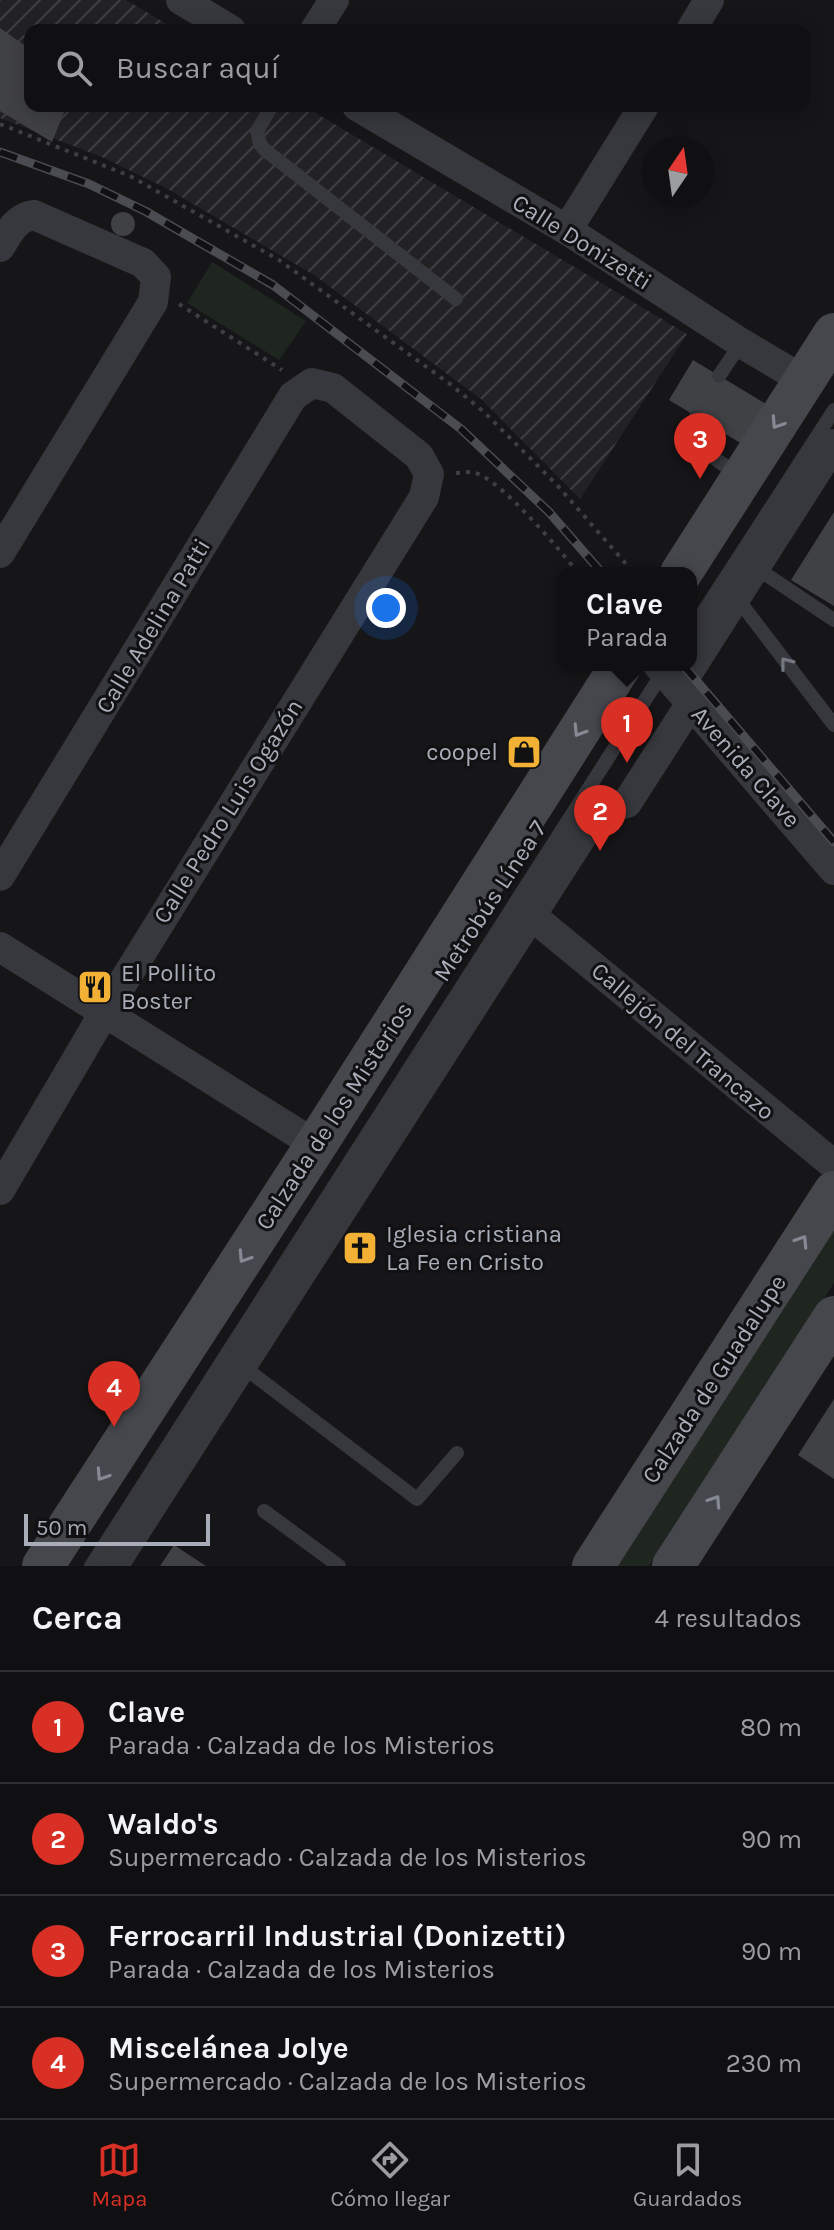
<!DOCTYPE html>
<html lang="es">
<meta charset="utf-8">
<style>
body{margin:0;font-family:Karla,sans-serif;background:#1e1e20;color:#f1f3f6}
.compass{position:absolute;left:642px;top:136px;width:72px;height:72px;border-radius:50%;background:#101012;box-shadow:0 4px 20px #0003;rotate:13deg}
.scale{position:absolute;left:24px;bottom:20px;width:186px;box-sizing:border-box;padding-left:8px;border:4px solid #a8adb8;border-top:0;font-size:22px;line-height:28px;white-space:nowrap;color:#a8adb8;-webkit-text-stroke:6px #111113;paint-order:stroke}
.you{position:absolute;left:386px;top:608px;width:28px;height:28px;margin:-20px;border:6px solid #fff;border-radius:50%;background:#1a73e8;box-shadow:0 0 0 12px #1a73e833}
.badge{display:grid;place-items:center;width:52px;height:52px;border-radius:50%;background:#d93025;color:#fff;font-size:26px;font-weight:700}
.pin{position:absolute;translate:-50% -66px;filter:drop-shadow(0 2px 4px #0008)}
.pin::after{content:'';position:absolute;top:42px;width:28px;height:24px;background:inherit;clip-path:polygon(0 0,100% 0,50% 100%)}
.popup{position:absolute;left:557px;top:567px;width:140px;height:104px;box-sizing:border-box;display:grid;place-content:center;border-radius:16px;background:#101012;filter:drop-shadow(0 2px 6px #0005);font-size:26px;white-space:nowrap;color:#9c9d9f}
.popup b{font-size:30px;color:#f1f3f6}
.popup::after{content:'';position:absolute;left:50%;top:100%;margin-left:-16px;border:16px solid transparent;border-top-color:#101012}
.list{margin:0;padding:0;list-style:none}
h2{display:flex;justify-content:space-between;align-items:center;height:104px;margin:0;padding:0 32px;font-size:34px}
h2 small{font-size:26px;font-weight:400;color:#9c9d9f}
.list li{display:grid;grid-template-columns:52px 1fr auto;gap:24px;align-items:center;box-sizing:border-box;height:112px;padding:0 32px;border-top:2px solid #303032}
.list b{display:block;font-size:30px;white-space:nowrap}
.list p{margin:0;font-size:26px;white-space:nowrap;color:#9c9d9f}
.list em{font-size:26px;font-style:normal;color:#9c9d9f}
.icon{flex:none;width:44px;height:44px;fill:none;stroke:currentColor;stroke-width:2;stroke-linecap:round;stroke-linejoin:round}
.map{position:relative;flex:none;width:834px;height:1566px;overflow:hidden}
.search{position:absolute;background:#101012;box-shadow:0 4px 20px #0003;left:24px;right:24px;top:24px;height:88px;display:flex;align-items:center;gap:20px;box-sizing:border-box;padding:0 28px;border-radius:16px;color:#9c9d9f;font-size:30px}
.sheet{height:552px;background:#101012}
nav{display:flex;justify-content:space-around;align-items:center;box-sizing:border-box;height:112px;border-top:2px solid #303032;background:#101012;font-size:22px;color:#9c9d9f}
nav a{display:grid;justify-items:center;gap:4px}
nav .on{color:#d93025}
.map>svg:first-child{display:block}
</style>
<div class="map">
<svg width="834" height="1566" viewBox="0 0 834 1566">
<defs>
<pattern id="industrial-furrows" width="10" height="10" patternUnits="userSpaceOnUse" patternTransform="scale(2)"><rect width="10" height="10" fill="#222225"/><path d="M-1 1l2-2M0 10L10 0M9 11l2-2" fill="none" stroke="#3f3f43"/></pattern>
</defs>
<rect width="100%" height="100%" fill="#161618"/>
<!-- industrial -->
<path fill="url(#industrial-furrows)" d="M0,0h126l51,30h-147v76h274l383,228 -107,165 -99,-100 -167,-124 -148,-87 -64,-31 -102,-39z"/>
<!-- green -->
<path fill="#1e261f" d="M212,262l94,59 -27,39 -92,-57z
M834,1227v56l-185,283h-35z"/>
<!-- building -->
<path fill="#404145" d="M0,28l30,21v57h39l-4,4 -13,32 -52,-31z
M111 224a12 12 0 1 1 24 0a12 12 0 1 1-24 0Z
M693,360l78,47 -24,40 -78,-47z
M834,512v94l-43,-26z
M834,1399v80l-36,-24z
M174,1545l32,21h-46z"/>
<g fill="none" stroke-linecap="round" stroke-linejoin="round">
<!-- path -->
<path stroke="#3d3f44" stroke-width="4" stroke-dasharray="4 6" stroke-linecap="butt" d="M0,124l130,52 149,84 171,124 34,28 73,73 77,88
M179,304l103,66
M456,473c5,0 13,-2 19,0 24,5 87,79 103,100"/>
<!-- service -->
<path stroke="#37383d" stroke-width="14" d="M272,106l-15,25 3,13 5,6 191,149
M719,376l22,-33
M696,417l-6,14 3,12 45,32
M755,567l79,53
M736,597l98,128
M691,631l143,-221
M241,1365l176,134 40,-46
M264,1511l75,55
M91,1566l574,-897"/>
<!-- minor -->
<path stroke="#37383d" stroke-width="30" d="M181,0l50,30
M315,30l19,-30
M691,30l18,-30
M357,106l210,124 174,113 64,38
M567,230l77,-124
M0,247c9,-14 16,-30 34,-32l109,48 13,14 -3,25 -153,251
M658,665l176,205
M678,688l156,-244
M0,876l293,-480 19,-13 21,5 86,68 10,18 -5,23 -320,516 -104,177
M532,916l302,249
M0,947l316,198
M113,1566l486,-756 28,-7 64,-100"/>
<!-- secondary -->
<path stroke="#45474d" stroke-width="42" d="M681,573l153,-239
M43,1566l273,-421 305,-480
M593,1566l241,-374
M673,1566l161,-249"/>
<!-- rail casing -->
<g stroke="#4a4c52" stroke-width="9">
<path id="rail" d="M0,152l89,32 56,27 128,74 188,144 88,83 53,61
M683,665l151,177"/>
</g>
<!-- rail -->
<use href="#rail" stroke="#111113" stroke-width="6" stroke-dasharray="18" stroke-linecap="butt"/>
</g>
<!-- one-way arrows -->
<defs><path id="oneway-chevron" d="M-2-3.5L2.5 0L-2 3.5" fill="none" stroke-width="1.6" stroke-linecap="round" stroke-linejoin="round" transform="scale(2)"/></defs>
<g stroke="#858993">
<use href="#oneway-chevron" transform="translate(777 423) rotate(123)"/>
<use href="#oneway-chevron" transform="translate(579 731) rotate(122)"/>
<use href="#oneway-chevron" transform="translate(802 1241) rotate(-57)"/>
<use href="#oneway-chevron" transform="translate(244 1257) rotate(123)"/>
<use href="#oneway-chevron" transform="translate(102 1475) rotate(123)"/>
<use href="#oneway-chevron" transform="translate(715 1501) rotate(-57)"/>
</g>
<use stroke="#757881" href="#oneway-chevron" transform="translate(786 663) rotate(-128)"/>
<!-- icons -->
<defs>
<g id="shop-square" transform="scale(1.8)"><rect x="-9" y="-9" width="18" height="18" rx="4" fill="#f2b134" stroke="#111113"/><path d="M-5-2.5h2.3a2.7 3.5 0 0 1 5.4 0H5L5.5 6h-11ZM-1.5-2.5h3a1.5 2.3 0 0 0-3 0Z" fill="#111"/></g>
<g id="restaurant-square" transform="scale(1.8)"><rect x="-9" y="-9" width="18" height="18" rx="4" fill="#f2b134" stroke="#111113"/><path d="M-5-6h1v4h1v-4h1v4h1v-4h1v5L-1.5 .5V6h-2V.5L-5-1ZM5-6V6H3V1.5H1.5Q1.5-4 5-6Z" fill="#111"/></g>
<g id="church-square" transform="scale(1.8)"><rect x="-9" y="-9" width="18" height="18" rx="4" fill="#f2b134" stroke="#111113"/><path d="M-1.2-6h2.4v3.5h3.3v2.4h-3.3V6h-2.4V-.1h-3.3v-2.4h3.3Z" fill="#111"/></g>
</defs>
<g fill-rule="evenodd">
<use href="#shop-square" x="524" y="752"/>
<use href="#restaurant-square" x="95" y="987"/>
<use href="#church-square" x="360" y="1248"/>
</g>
<g text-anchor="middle" stroke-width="6" stroke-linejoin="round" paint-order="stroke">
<!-- street labels -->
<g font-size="24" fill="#a8adb8" stroke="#111113">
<text transform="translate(582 242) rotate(32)" y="8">Calle Donizetti</text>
<text transform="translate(153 626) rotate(-59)" y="8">Calle Adelina Patti</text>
<text transform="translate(746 767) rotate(49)" y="8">Avenida Clave</text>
<text transform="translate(228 811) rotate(-58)" y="8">Calle Pedro Luis Ogazón</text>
<text transform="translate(490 901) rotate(-57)" y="8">Metrobús Línea 7</text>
<text transform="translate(683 1041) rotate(40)" y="8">Callejón del Trancazo</text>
<text transform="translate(334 1116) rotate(-57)" y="8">Calzada de los Misterios</text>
<text transform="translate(714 1379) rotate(-57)" y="8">Calzada de Guadalupe</text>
</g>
<!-- poi labels -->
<g font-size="24" fill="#a8adb8" stroke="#111113" text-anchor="start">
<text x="498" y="760" text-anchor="end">coopel</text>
<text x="121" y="981">El Pollito<tspan x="121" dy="28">Boster</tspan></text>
<text x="386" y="1242">Iglesia cristiana<tspan x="386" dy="28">La Fe en Cristo</tspan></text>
</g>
</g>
</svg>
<svg class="compass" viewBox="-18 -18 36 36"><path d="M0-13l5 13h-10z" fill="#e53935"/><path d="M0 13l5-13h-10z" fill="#9c9d9f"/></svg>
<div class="scale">50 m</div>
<div class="you"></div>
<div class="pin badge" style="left:627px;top:763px">1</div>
<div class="popup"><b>Clave</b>Parada</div>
<div class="pin badge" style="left:600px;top:851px">2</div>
<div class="pin badge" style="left:700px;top:479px">3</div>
<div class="pin badge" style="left:114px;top:1427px">4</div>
<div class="search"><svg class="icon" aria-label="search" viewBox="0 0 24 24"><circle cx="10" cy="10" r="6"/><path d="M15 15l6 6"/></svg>Buscar aquí</div>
</div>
<section class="sheet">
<h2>Cerca<small>4 resultados</small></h2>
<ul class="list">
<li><span class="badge">1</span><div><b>Clave</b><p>Parada · Calzada de los Misterios</p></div><em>80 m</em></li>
<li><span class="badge">2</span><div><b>Waldo's</b><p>Supermercado · Calzada de los Misterios</p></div><em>90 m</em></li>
<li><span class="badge">3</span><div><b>Ferrocarril Industrial (Donizetti)</b><p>Parada · Calzada de los Misterios</p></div><em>90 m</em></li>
<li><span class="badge">4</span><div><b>Miscelánea Jolye</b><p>Supermercado · Calzada de los Misterios</p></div><em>230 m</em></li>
</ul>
</section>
<nav>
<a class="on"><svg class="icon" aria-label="map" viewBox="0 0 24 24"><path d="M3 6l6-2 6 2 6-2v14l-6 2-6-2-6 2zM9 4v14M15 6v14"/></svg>Mapa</a>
<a><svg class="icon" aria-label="directions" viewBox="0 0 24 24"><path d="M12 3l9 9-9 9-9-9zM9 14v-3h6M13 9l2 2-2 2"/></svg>Cómo llegar</a>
<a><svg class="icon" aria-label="saved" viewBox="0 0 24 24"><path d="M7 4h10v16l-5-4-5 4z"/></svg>Guardados</a>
</nav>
